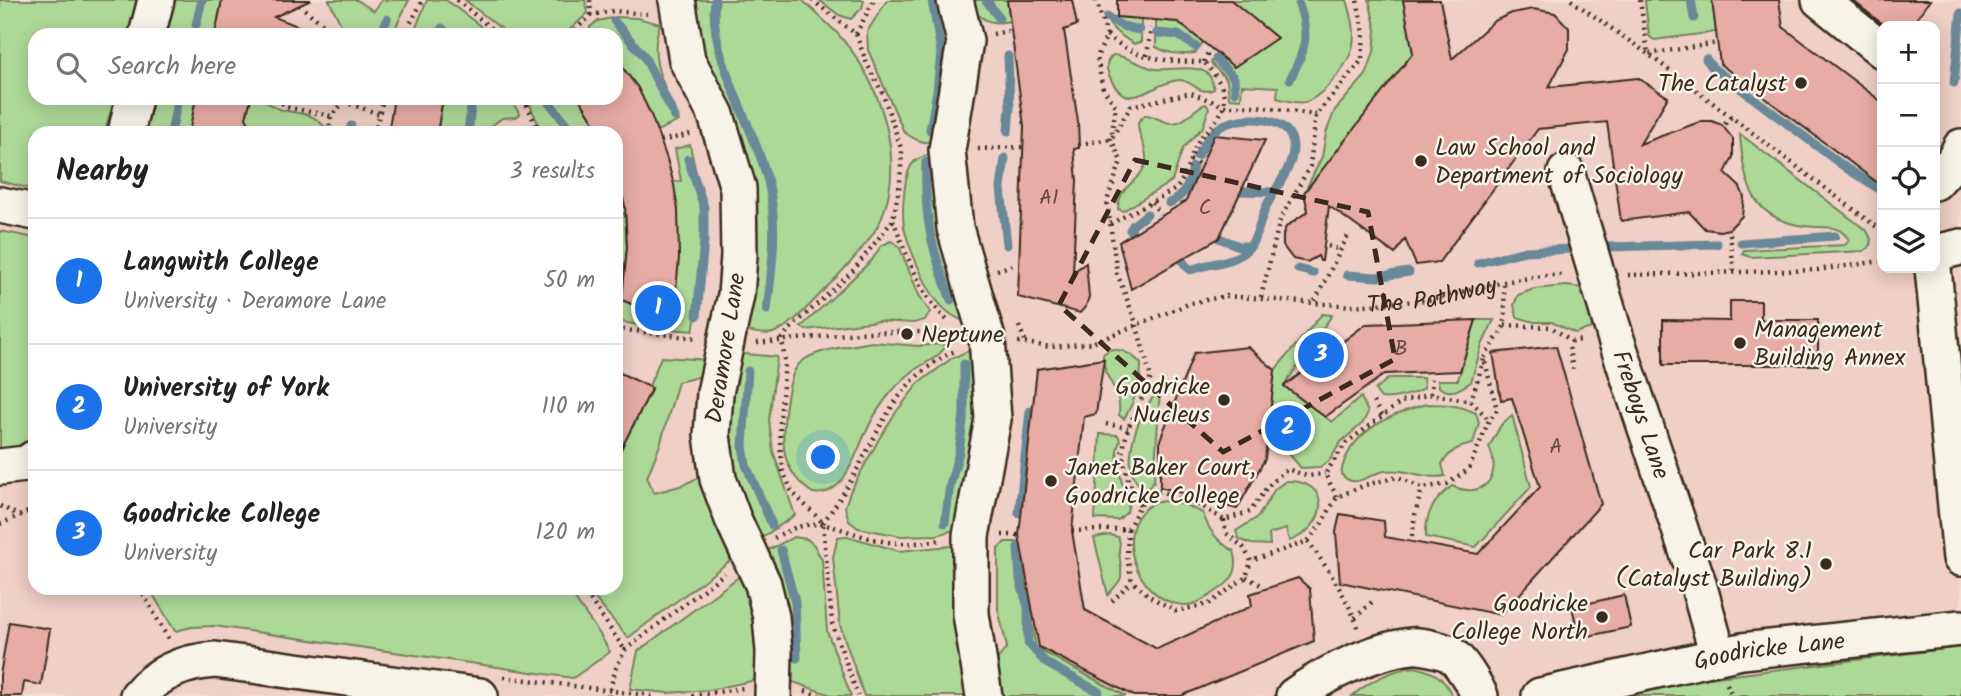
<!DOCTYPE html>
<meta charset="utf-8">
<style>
body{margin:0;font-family:Kalam,sans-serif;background:#f6f6f6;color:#222}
.controls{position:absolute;right:21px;top:21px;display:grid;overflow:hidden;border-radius:14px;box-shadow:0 4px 18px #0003}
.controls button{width:63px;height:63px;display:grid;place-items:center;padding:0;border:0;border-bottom:2px solid #e0e0e0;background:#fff;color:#222;font:35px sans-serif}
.you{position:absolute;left:824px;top:458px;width:24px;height:24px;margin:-18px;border:5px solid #fff;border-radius:50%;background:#1a73e8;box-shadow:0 0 0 10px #1a73e833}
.badge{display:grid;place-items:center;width:46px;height:46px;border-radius:50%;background:#1a73e8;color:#fff;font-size:23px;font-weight:700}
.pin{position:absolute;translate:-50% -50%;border:4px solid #fff;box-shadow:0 2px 7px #0006}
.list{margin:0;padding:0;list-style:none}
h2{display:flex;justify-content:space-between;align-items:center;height:91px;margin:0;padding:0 28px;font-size:30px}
h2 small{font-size:23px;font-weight:400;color:#767676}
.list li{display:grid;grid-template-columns:46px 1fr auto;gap:21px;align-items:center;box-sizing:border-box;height:126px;padding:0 28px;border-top:2px solid #e0e0e0}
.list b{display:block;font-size:26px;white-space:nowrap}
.list p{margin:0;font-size:23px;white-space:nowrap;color:#767676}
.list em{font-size:23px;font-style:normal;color:#767676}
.icon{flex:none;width:38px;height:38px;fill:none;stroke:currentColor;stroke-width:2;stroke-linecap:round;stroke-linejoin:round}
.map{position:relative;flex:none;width:1961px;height:696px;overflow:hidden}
.search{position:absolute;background:#fff;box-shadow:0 4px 18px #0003;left:28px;top:28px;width:595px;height:77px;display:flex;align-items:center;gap:18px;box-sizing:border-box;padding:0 24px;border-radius:21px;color:#767676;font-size:26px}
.panel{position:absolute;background:#fff;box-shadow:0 4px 18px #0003;left:28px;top:126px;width:595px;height:469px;border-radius:21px}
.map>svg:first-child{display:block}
</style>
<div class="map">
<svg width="1961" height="696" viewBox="0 0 1961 696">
<rect width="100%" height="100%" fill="#f2ded4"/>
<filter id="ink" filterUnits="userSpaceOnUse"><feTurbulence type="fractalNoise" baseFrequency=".0143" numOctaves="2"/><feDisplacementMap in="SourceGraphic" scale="14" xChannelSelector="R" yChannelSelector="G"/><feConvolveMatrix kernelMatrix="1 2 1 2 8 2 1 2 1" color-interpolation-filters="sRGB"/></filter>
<g filter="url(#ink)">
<!-- built -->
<path fill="#efcfc6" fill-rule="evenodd" d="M0,0h1961v696h-1961zM1882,26h53v242h-53zM35,35h581v63h-581zM35,133h581v455h-581z"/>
<!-- green -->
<path fill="#add998" stroke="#74825b" stroke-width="2" d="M0,0h138l-8,35h-95v63h80l-11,35h-69v57l-35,-9z
M164,0h58l-7,35h-61z
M329,0h28l17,11 8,-11h27l-17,35h-46z
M427,0h19l33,25 7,10h-73z
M465,0h120l3,13 -24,22h-55z
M688,0h114c12,11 24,22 35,33 43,47 69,123 45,184 -9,23 -39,54 -56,71 -15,15 -33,38 -53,45 -9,3 -23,-2 -32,-3l-24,-226z
M819,0h45l-2,8 -11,11 -12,-4z
M887,0h58l8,23 -14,117c-14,5 -23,1 -35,-8l-36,-82 -1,-18z
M967,0h45l-5,2 3,19c-21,5 -33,-3 -43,-21z
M1231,0h116c4,14 9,29 6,44 -2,18 -30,53 -48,58 -9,2 -19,-2 -28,-4l1,-11 -36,-2 -1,14 -12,-1 -2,-18 -16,-17 5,-10z
M1369,0h34l10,53 -109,140 18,-36 4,-24 9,-23 31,-35 8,-23 2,-22z
M1645,0h67l4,32 -62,8 -5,-4z
M1105,16l36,3v23l-7,2c-13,-8 -23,-14 -29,-28z
M616,17l21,1 23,6c-13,38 5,61 19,97l-22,10 -19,-43 -22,-30v-23h-17l-5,-4 -4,1v-5l8,-6z
M1156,20l22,2 25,20 -8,11c-15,2 -26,1 -39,-6z
M1113,55c16,1 28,12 43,14 15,2 37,-5 51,4 5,4 5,10 7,16 -16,7 -21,-9 -35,-9 -26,1 -52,39 -70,-5 -4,-8 -3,-14 4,-20z
M142,98h54l-6,35h-55z
M251,98c19,0 16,8 31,12 17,4 30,2 42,16l-1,7h-47c-12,-10 -21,-7 -35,-4z
M443,98h66l11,16 -4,3 -14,1 -20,15h-45z
M527,98h52l20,32 -6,3h-51z
M1206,104l3,4 -6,19 -20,21 -11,33 -49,30 -5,-2c0,-25 25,-27 28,-48 2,-14 -9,-23 -8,-39l7,-7c10,0 17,8 27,8 15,0 20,-15 34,-19z
M1740,134l127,97 4,8 -1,7 -6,5 -114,6 -8,-3 2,-4 101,-5 4,-5c-9,-14 -19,-13 -33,-13 -63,-3 -72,-39 -76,-93z
M690,145l16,75 -2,51 -11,60 -38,-3 -39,-7v-104l9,-4 2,34 -5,51 8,6h12l-1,8 28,7 4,-137 8,-1 -6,-32z
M927,155l13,7 29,162c-12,-6 -23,-11 -31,-22 -12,-14 -30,-56 -34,-75 -2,-14 -1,-52 9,-64 3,-4 9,-6 14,-8z
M0,231l35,7v133h-4l-2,12 6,1v59l-35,15z
M891,241l8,5 20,49 11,17 -5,8 -11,3 -37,-2 -71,9 -5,-3 71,-67 9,-14z
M1566,286l26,3 7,18 -8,12 1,9 -17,5 -23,-11h-18l-17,-5 -3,-12 4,-10 16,-6z
M1322,314l10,1 -48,71 48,36 29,-25 7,15 -5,11 -22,19 -12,19 -9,6 -19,1 -33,-39 7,-59z
M1476,320h18l-12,25 -11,37c-11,7 -20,14 -32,5l-1,-7h20z
M872,342l46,4 23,-2 5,2c-8,12 -18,15 -30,23 -8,6 -17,14 -24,22 -10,12 -20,27 -26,41 -11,22 -22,66 -53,61 -14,-8 -25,-24 -28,-39 -4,-19 1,-76 14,-90 14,-15 54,-18 73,-22z
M980,346l3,47 -19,134 -27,8 -36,1 -43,-8 -9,-7 -4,-14 5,-15 29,-53 17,-27 23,-29 33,-25z
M1111,349c13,1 21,5 30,15 0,19 -7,38 -17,55l-5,-4c3,-30 -16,-31 -16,-61z
M735,353l42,4 -8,63 4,31 22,64 -41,28 -35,-122z
M661,357l50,3 -9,16 -24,6 -18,63 -13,32 7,16 26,-7 20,-9 35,80 -107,81 -42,-50h30v-138l18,-25 17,-35 -2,-4z
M1389,378h34l1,10c-8,6 -33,12 -43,10l-6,-8z
M1160,391l-6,90 -7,8c-34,-11 -8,-84 13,-98z
M1426,404c19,0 33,1 50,9l3,9 -6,22c-15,3 -22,6 -31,20l3,12c-20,4 -39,-8 -60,-5 -16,2 -30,20 -44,3 7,-42 48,-59 85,-70z
M1512,415l19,72 -55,60 -50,-10c-1,-24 8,-37 26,-51 31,14 51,-9 37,-39l12,-22z
M1100,434l18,1 2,5 -3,10 1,15 4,18 8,16 -3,13 -9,8 -23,-1z
M1286,481c49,-1 41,48 3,60l-3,-12 -17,5 1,11 -19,-1 -12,-5 -3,-8 22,-14 17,-28z
M1165,501l20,4 18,8c5,17 16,30 31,38 5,16 1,27 -13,37 -9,6 -17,13 -28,16 -49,10 -86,-71 -43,-99 3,-3 11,-3 15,-4z
M1110,535l8,2 2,6c-4,12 5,26 0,37 -3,5 -8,10 -12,15l-14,-57z
M847,536l52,15 61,-6 12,151h-108l-24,-71 -7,-68 5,-20z
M794,537l13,2 7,6 8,15 5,71 24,65h-17l-50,-17 -24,-125z
M1005,542h14l17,106 90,48h-133v-31l14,-18 -9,-38v-60z
M744,573l13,32 4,74 -52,11 -41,3 -38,-4 8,-38z
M149,588h418l32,45 11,19 -37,26 -359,-52 -22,1 -17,4z
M1961,647v49h-340l64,-15z
M1415,667c20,5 29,10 37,29h-100c19,-16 39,-26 63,-29z"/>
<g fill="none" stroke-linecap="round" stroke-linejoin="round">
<!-- stream -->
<path stroke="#6a8998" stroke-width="9" d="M715,0c-8,56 42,130 54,186 9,41 3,83 -2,124
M986,0l13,18
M1691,0l3,18
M1107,17l15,9 17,4
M614,21l30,35 31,61
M196,25l6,-25
M442,28l6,7
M1157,33l21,2 18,12
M381,35l6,-16
M1216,59l18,19 1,14
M1706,59l6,8 134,101 36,23
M1290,79c15,-28 20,-43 9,-74
M1954,83l7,-70
M546,98l24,31
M930,130l7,-39 4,-39 -9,-52
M1008,131l2,-23 -2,-52
M171,133l7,-35
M350,133l1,-7
M468,133l4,-35
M1005,158l-4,30 6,57
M688,159l16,48v34l-7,75
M926,162c-2,57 5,85 25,138
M1241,191l33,1
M1169,203c17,-8 20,-18 24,-36
M1130,230l3,-5 14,-11
M1219,238l20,8h12
M1741,243l94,-7
M1607,247l110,-3
M1182,260l4,6 5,4c16,-7 36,-6 51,-16 16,-12 16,-29 24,-47 8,-18 26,-37 27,-58 1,-35 -51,-35 -73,-22 -10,6 -16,19 -23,29
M1478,263l47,-12 48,-2
M1298,269l15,4
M1347,275l30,2 32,-5
M748,371l-5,75 3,19 26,60
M1019,513l11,-102
M945,523l5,-38 9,-33 5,-38v-50
M1018,547l2,33 8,27v36l18,20 53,29
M781,550l14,52 2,56"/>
</g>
<!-- building -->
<path fill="#e7aca4" stroke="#3b2a1e" stroke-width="2" d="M222,0h89l-37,17 42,16v2h-101z
M1007,0h65l5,25 -13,5 14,92 1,26 -5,1 3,31 -4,92 13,-9 3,34 -3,9 -6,7 -62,-16 6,-171z
M1117,0h114l46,38 -43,29 -56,-45 -61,-5z
M1403,0h37l12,59 42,-38 18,-8 21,-4 22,4 14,15v21l-20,38 89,-9 30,19 -28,47 62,-23h10l10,4 11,14v18l-8,16 15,14 4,10 -2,19 -13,13 -9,2 -15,-2 -16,-17 -68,9 -14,-99 -69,7 -99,133 -23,3 -11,-26 -10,15 -66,-48 -7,55h-2l-2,-5 -11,6 -14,-3 -10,-13v-12l3,-7 22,-16 -4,-18 109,-140z
M1712,0h67l4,27 99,75v84l-162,-122z
M1852,0h78l-19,26h-26z
M616,59l22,29 13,27 16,44 7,26 4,25 1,48 -3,32 -7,29 -28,-7v-4l-19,-8 5,-53 -2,-41 -9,-34v-39h-15l-22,-35h37z
M196,98h55l-5,20 8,15h-65z
M394,98h49l-6,35h-49z
M1214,135l51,5 -46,98 -88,51 -12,-47 67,-41z
M1730,301h31v19h57v45h-155v-45l67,1z
M1476,320l-16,51 -75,3 -60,43 -41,-31 82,-62z
M1556,346l45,158 -100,111 -161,-33 -4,-50 4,-18 44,7 1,16 93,17 62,-67 -28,-89 -11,2 -8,-47z
M1248,347l27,23 -10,89 -28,50 -77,-22v-47l34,-87z
M1104,359l-8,55 -12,3 -12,114 13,79 72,39 95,-43 -2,-12 48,-16 12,11 4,52 -133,55h-47l-95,-49 -20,-112 18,-166z
M616,371l36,17 -36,71z
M1624,595l7,32 -52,11 -7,-31z
M9,622l41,7 -9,56 -17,-3 -2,14h-22v-21z"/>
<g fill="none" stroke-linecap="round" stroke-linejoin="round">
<!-- minor casing -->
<g stroke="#3b2a1e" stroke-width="40">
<g id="minor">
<path d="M677,0l10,60 29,55 22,73 1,68 -3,39 -21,98 -3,42 6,44 15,40 30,65 8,33 3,34 -1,45"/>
<path d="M955,0l10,41 -18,109 8,78 32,110 6,81 -22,117v78l13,82"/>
<path d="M1820,0l62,50"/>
<path d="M147,35l9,-35"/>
<path d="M126,133l8,-35"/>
<path id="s2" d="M1566,172l50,167 81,241 21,75"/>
<path d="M1935,182l19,-21 7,-14"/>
<path d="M0,205l35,7"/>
<path d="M1935,253l26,-6"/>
<path d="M1933,268l28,290"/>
<path d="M0,467l26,-3 9,-6"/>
<path d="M138,696c20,-24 46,-34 77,-36l265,36"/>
<path d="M1294,696c30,-22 80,-46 118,-50 9,-1 28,4 36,7 12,6 26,31 32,43"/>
<path id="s3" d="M1540,696l202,-45 219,-23"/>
</g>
</g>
<!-- path -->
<g stroke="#3b2a1e" stroke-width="4.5" stroke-dasharray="2 5" stroke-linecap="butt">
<path d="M457,0l42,35"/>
<path d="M590,0l1,15"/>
<path d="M812,0l44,34 11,30 15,28 20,59 -2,32 -7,37 -41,52 -64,59 -6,8 3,25 -5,54v27l3,26 9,21 31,31 9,100 26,73"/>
<path d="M1096,0l11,35 -10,22 6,32 13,17 -5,33 10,22 -14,40 10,72 19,50 15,55 -23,50 -6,25 6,26 12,26"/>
<path d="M1571,0l77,54 234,177"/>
<path d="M1640,0l8,54 70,-11"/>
<path d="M299,5l38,30"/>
<path d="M856,34l18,-34"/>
<path d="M993,34l15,-3"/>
<path d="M404,35l19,-35"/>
<path d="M570,35l21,-20 22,-4 34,3"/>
<path d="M1107,35c27,24 62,27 97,27 15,17 29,35 13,57 -5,8 -13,13 -18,21 -10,16 -11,35 -23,49l-66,35"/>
<path d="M1147,56l4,-28"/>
<path d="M1204,62l5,-12"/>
<path d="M277,98l9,9 45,9 13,-14 35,12"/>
<path d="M524,98l15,35"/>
<path d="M1725,124l6,-7"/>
<path d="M328,133l3,-16"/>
<path d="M375,133l8,-35"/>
<path d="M661,141l30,-7"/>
<path d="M1079,144l32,-5 20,-33 60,-13 33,13h34l58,9"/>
<path d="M978,149l45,-2"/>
<path d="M1190,160l9,4"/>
<path d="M1152,202l8,12"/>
<path d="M893,220c14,35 27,75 55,101"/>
<path d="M1730,234l4,38"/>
<path d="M1328,246l13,4"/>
<path d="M997,270l16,-5"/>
<path d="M1628,275l189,-5 65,-9"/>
<path d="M1261,297l19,-77 30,-54 6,-51 46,-55 2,-26 -7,-34"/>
<path d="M1315,301l33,-66"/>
<path d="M1505,325l46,2 21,14 11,-1"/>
<path d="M1019,326l7,17"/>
<path d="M616,329l80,9"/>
<path d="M1572,341l-3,9 4,19"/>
<path id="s1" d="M1018,342l33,5 41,-4 99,-40 35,-7 126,10 76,-6 76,-18 43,-7h17"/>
<path d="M757,343l111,-11h63l23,2"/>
<path d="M30,376l5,1"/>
<path d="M1431,394l1,-15"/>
<path d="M1471,401l18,19"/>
<path d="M1373,402l9,14"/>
<path d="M1106,424l22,4"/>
<path d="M1337,497l-12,-23 21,-31 55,-41 30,-8 40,7 13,-42"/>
<path d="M0,506l18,9"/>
<path d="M1224,520l2,13 17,14 8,14 57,-20 14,-18 15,-26 28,-12 33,-8 24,11 25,-4 22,-15 20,-49 8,-10 -13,-52 21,-33 -1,-43"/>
<path d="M823,523c8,-12 17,-24 24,-36 33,-54 46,-108 110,-137"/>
<path d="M0,524l35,-15"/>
<path d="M1128,529l-1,29 5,23 17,15 27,15 33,-7 37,-27 5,-16"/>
<path d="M1072,531l56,-2 12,-24 19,-14 44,16 21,13 26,-8 17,-25 20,-18 20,7 18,-2"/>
<path d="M1002,535h17"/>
<path d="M1412,536l3,-21 7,-27"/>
<path d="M774,538c47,-28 62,-6 108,3 21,4 39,2 59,-1"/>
<path d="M1308,541c19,27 40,57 51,89"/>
<path d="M1246,577l15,8"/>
<path d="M140,588l29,52"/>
<path d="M582,588l43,62"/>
<path d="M1112,601l20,-20"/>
<path d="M1355,618l18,-17"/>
<path d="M504,677l148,19"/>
<path d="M1727,684l5,12"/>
<path d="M805,691l15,5"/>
<path d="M608,696l8,-28 9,-18 100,-77"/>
<path d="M692,696l52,-8"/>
</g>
<!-- minor -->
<use href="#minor" stroke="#f7f3e8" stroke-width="35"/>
</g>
</g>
<!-- marked area -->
<path fill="none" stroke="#3b2a1e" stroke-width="5" stroke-dasharray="14 9" stroke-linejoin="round" d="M1135,160l233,52 27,147 -172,93 -164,-147z"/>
<!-- markers -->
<g fill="#3b2a1e" stroke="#f7f3e8" stroke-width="2.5">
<circle cx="1801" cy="83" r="7"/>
<circle cx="1421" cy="161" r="7"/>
<circle cx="907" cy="334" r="7"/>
<circle cx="1740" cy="343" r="7"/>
<circle cx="1224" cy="400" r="7"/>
<circle cx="1051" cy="481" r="7"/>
<circle cx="1826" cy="564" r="7"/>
<circle cx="1602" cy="617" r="7"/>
</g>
<g text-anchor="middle" stroke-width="5" stroke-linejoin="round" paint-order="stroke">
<!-- number labels -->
<g font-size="21" fill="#664a40">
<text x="1049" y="204">A1</text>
<text x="1205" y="214">C</text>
<text x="1401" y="355">B</text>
<text x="1556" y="453">A</text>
</g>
<!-- poi labels -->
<g font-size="24" fill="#3b2a1e" stroke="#f7f3e8" text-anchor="end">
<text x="1787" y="91">The Catalyst</text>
<text x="1435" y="155" text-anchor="start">Law School and<tspan x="1435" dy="28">Department of Sociology</tspan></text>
<text x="1754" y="337" text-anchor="start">Management<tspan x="1754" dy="28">Building Annex</tspan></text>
<text x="921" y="342" text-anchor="start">Neptune</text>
<text x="1210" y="394">Goodricke<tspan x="1210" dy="28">Nucleus</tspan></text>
<text x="1065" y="475" text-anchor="start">Janet Baker Court,<tspan x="1065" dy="28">Goodricke College</tspan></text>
<text x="1812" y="558">Car Park 8.1<tspan x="1812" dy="28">(Catalyst Building)</tspan></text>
<text x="1588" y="611">Goodricke<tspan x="1588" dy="28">College North</tspan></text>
</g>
<!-- street labels -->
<g font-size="24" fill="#3b2a1e" stroke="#f7f3e8">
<text dy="8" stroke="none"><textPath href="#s1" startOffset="424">The Pathway</textPath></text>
<text transform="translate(725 348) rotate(-81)" y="8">Deramore Lane</text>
<text dy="8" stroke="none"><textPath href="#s2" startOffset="254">Freboys Lane</textPath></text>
<text dy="8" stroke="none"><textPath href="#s3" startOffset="234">Goodricke Lane</textPath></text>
</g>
</g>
</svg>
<div class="controls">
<button>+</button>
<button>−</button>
<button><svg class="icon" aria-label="locate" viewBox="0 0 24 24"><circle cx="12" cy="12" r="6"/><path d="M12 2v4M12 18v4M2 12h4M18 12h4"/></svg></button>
<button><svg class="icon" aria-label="layers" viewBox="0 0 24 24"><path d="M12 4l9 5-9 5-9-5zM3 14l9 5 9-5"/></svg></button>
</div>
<div class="you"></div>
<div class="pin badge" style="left:658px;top:308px">1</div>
<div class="pin badge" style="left:1288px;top:428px">2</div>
<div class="pin badge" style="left:1321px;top:355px">3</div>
<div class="search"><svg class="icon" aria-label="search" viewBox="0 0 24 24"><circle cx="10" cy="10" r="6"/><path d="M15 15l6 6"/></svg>Search here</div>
<section class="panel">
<h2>Nearby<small>3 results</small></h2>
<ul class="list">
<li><span class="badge">1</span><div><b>Langwith College</b><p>University · Deramore Lane</p></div><em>50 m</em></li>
<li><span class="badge">2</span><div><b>University of York</b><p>University</p></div><em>110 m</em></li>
<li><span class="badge">3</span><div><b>Goodricke College</b><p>University</p></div><em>120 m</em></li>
</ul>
</section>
</div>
